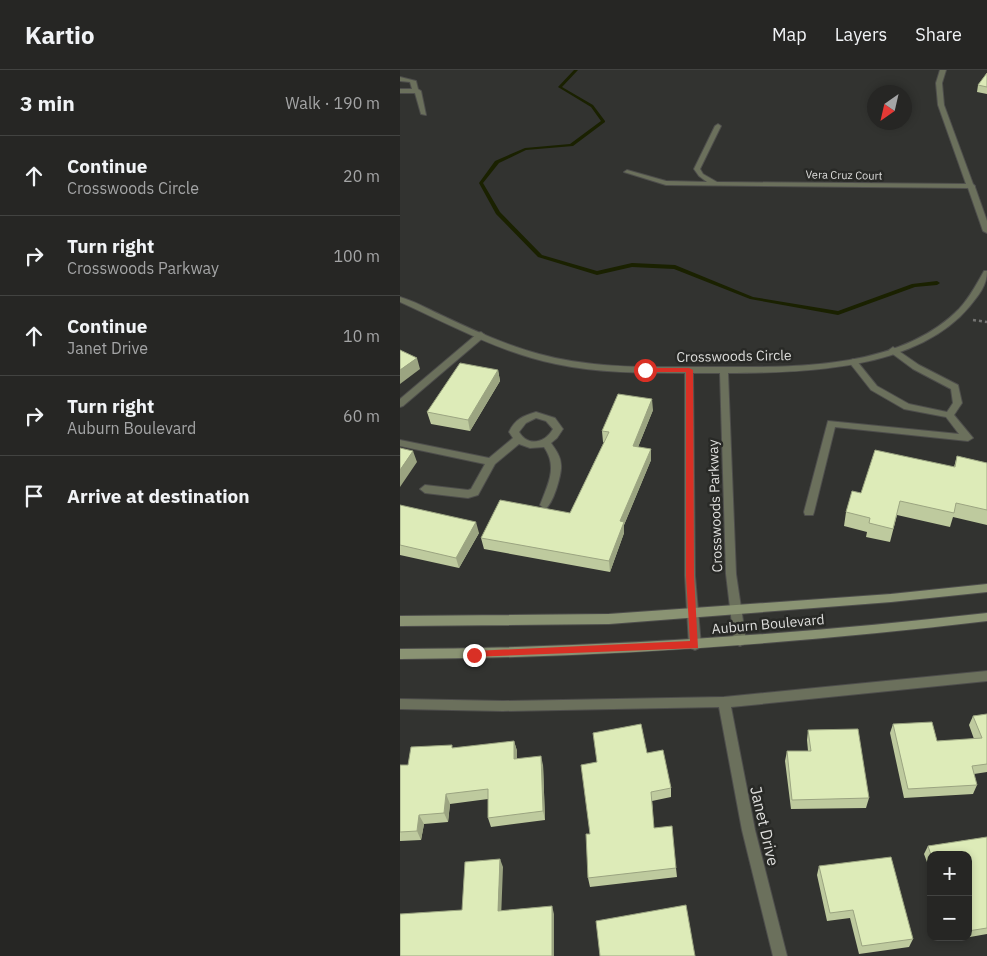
<!DOCTYPE html>
<meta charset="utf-8">
<style>
body{margin:0;font-family:"IBM Plex Sans",sans-serif;background:#2e2e2c;color:#f1f3f6}
.controls{position:absolute;right:15px;bottom:15px;display:grid;overflow:hidden;border-radius:10px;box-shadow:0 2px 8px #0003}
.controls button{width:45px;height:45px;display:grid;place-items:center;padding:0;border:0;border-bottom:1px solid #424341;background:#262624;color:#f1f3f6;font:25px sans-serif}
.compass{position:absolute;left:467px;top:15px;width:45px;height:45px;border-radius:50%;background:#262624;box-shadow:0 2px 8px #0003;rotate:214deg}
.stop{position:absolute;width:15px;height:15px;margin:-11px;border:4px solid #d93025;border-radius:50%;background:#fff}
.stop.end{background:#d93025;border-color:#fff;box-shadow:0 1px 5px #0008}
.list{margin:0;padding:0;list-style:none}
h2{display:flex;justify-content:space-between;align-items:center;height:65px;margin:0;padding:0 20px;font-size:21px}
h2 small{font-size:16px;font-weight:400;color:#a4a5a6}
.list li{display:grid;grid-template-columns:32px 1fr auto;gap:15px;align-items:center;box-sizing:border-box;height:80px;padding:0 20px;border-top:1px solid #424341}
.list b{display:block;font-size:19px;white-space:nowrap}
.list p{margin:0;font-size:16px;white-space:nowrap;color:#a4a5a6}
.list em{font-size:16px;font-style:normal;color:#a4a5a6}
.icon{flex:none;width:28px;height:28px;fill:none;stroke:currentColor;stroke-width:2;stroke-linecap:round;stroke-linejoin:round}
.map{position:relative;flex:none;width:587px;height:886px;overflow:hidden}
header{display:flex;align-items:center;gap:30px;box-sizing:border-box;height:70px;padding:0 25px;background:#262624;border-bottom:1px solid #424341}
header strong{font-size:24px}
nav{display:flex;gap:28px;margin-inline-start:auto;font-size:18px}
main{display:flex}
aside{flex:1;background:#262624}
.map>svg:first-child{display:block}
</style>
<header>
<strong>Kartio</strong>
<nav><a>Map</a><a>Layers</a><a>Share</a></nav>
</header>
<main>
<aside>
<h2>3 min<small>Walk · 190 m</small></h2>
<ul class="list">
<li><svg class="icon" aria-label="ahead" viewBox="0 0 24 24"><path d="M12 20V5M6 11l6-6 6 6"/></svg><div><b>Continue</b><p>Crosswoods Circle</p></div><em>20 m</em></li>
<li><svg class="icon" aria-label="right" viewBox="0 0 24 24"><path d="M7 20v-9h11M14 6l5 5-5 5"/></svg><div><b>Turn right</b><p>Crosswoods Parkway</p></div><em>100 m</em></li>
<li><svg class="icon" aria-label="ahead" viewBox="0 0 24 24"><path d="M12 20V5M6 11l6-6 6 6"/></svg><div><b>Continue</b><p>Janet Drive</p></div><em>10 m</em></li>
<li><svg class="icon" aria-label="right" viewBox="0 0 24 24"><path d="M7 20v-9h11M14 6l5 5-5 5"/></svg><div><b>Turn right</b><p>Auburn Boulevard</p></div><em>60 m</em></li>
<li><svg class="icon" aria-label="arrive" viewBox="0 0 24 24"><path d="M6 21V4h12l-3 4 3 4H6"/></svg><div><b>Arrive at destination</b></div></li>
</ul>
</aside>
<div class="map">
<svg width="587" height="886" viewBox="0 0 587 886">
<rect width="100%" height="100%" fill="#323330"/>
<g fill="none" stroke-linecap="round" stroke-linejoin="round">
<!-- stream -->
<path fill="#1a2100" fill-rule="evenodd" d="M174,0h4l-16,17 31,18 12,16v1l-32,24 -47,4 -27,13 -16,20 17,29 42,43 55,16 35,-8 43,2 78,32 85,14 74,-27 25,-3 3,2 -3,2 -22,2 -77,28 -88,-16 -76,-30 -42,-2 -35,8 -59,-18 -42,-43 -17,-31 16,-22 30,-13 45,-4 31,-23 -10,-14 -33,-20z"/>
<!-- service casing -->
<g stroke="#4e4e4c" stroke-width="2">
<path id="service" d="M81,262l4,3 -1,2 -81,69 -3,1v-8l78,-66z
M493,277l26,18 39,20 4,18 -8,12 19,23 -5,3 -133,-14 -21,85 -1,3h-8l-1,-3 24,-91 131,13 -13,-17 -42,-8 -33,-19 -22,-28 4,-3 3,1 21,26 32,18 38,8 6,-9 -2,-14 -38,-20 -23,-17 -1,-2z
M136,342l19,6 8,11 -6,9 -6,5c5,7 10,14 10,22 1,9 -8,40 -16,44l-5,-4c8,-21 18,-38 4,-58l-14,1 -11,-4 -24,20 -17,31 -10,3 -43,-5 -5,-4 5,-4 43,5 3,-1 14,-25 -85,-18v-6l89,18 24,-20 -4,-6c6,-13 14,-16 27,-20zM136,348l10,3 7,8c-8,14 -25,18 -34,3l7,-9z"/>
</g>
<!-- minor casing -->
<g stroke="#4e4e4c" stroke-width="2">
<path id="minor" d="M540,0h6l-4,13 2,22 29,79 2,2v1l12,34v12l-4,-2 -15,-43 -302,-3 -42,-13 3,-2 39,11 41,1 -8,-6 -5,-7 21,-43 3,-2 3,2 -21,43 3,5 14,8 249,2 -28,-79 -2,-22z
M0,7l16,4 2,8 3,2 5,24 -5,-1 -6,-21h-15v-4h12l-2,-7 -10,-1z
M584,201h3c0,15 -9,25 -18,36 -53,63 -165,66 -241,66l8,201 10,67 -2,3 -4,2 -4,-2 -2,-3 -8,-67 -6,-201h-27l2,203 6,69 -2,3 -4,2 -4,-2 -2,-3 -4,-69v-203c-43,0 -87,0 -129,-9 -55,-11 -105,-39 -156,-62v-5c14,4 28,12 41,18 32,15 64,30 98,39 54,15 110,13 165,13 82,0 193,5 255,-58 11,-12 17,-24 25,-38z
M587,601v10l-256,26 24,123 32,126h-14l-31,-126 -23,-123 -216,4 -103,-2v-10l103,2 221,-4z"/>
</g>
<!-- secondary casing -->
<g stroke="#4e4e4c" stroke-width="2">
<path id="secondary" d="M587,514v8l-96,10 -282,22 -209,2v-10l209,-2 282,-20z
M587,543v8c-195,23 -390,37 -587,38v-10c197,-1 392,-14 587,-36z"/>
</g>
<!-- path -->
<path stroke="#747472" stroke-width="2.5" stroke-dasharray="3 3" stroke-linecap="butt" d="M573,250l14,2"/>
<!-- service -->
<use href="#service" fill="#6b705c" fill-rule="evenodd"/>
<!-- minor -->
<use href="#minor" fill="#6b705c" fill-rule="evenodd"/>
<!-- secondary -->
<use href="#secondary" fill="#8a9373" fill-rule="evenodd"/>
</g>
<!-- wall -->
<path fill="#beca9e" d="M587,3v21l-10,-2 1,-7z
M98,300l2,11 -30,50 -39,-7 -4,-12z
M253,340l-15,37 13,2v11l-27,65v8l-14,39 -126,-23 -3,-11 89,-25 34,-71h-1l-1,-11z
M557,386l30,7v62l-34,-8 -3,10 -53,-12 -7,27 -24,-5 1,-5 -23,-6 2,-14 15,-19 93,-26z
M0,435l79,28 -20,35 -59,-13z
M587,644v58l-13,2 3,11 -4,9 -69,4 -14,-65 3,-9 44,17 37,-2 -5,-14 4,-9z
M408,660l61,68 -3,10 -75,1 -6,-48 2,-10h21l-1,-11z
M114,671l3,10v8l26,6 2,55 -54,7 -3,-9v-19l-38,5 -2,18 -24,2 -3,16 -21,1v-76h8l46,-17z
M247,683l24,35v9l-19,4 2,27 22,40 1,9 -87,10 -2,-9 2,-44z
M587,767v97l-34,6 -1,-3h16v-82h-37v18l-7,-19 4,-8z
M419,796l94,73 -4,8 -50,7 -9,-36 -23,3 -10,-46z"/>
<!-- shaded-wall -->
<path fill="#9ba481" d="M17,288l3,11 -20,15v-14z
M98,300l2,11 -30,50 -2,-11z
M252,329l1,11 -19,47 -1,-11z
M251,379v11l-27,65v8l-14,39 -1,-11 11,-40z
M13,381l4,11 -17,25v-17z
M76,452l3,11 -20,35 -3,-10z
M114,671l3,10v18l-3,-10z
M141,686l2,9 2,55 -2,-9z
M46,724l4,10 -2,18 -4,-9z
M19,745l5,9 -3,16 -4,-9z
M100,789l3,8 -2,52 -3,-8z
M152,836l2,8v42h-2z"/>
<!-- building -->
<path fill="#ddebb8" stroke="#9ba481" d="M587,3v14l-9,-2z
M0,280l17,8 -17,12z
M60,293l38,7 -30,50 -41,-8z
M218,324l34,5 -19,47 18,3 -31,72 4,1 -15,39 -128,-23 19,-38 70,13 39,-81 -7,-1z
M0,378l13,3 -13,19z
M475,380l80,17 2,-11 30,7v47l-31,-7 -2,10 -54,-12 -7,28 -24,-6 1,-5 -24,-6 6,-21 9,2z
M0,435l76,17 -20,36 -56,-13z
M587,644v50l-15,2 5,19 -69,4 -15,-65 39,-2 5,19 45,-3 -9,-22z
M241,654l6,29 16,-3 8,38 -20,4 3,36 18,-2 4,42 -88,10 -2,-44h4l-9,-69 16,-3 -4,-29z
M458,659l11,69 -77,2 -5,-49h24l-3,-21z
M114,671v18l27,-3 2,55 -55,7v-29l-42,5 -2,19 -25,2 -2,16 -17,1v-67h8l3,-18 41,-2v3z
M587,767v91l-19,3v-76h-37l-3,-9z
M491,787l22,82 -51,7 -9,-36 -23,3 -11,-47z
M100,789l-2,52 54,-5v50h-152v-42l62,-4 3,-48z
M286,835l9,51h-95l-4,-35z"/>
<!-- route -->
<path fill="#d93025" d="M245,298h44l4,2 1,206 4,72 -227,9v-5l3,-1 216,-10 -4,-65v-204h-43z"/>
<g text-anchor="middle" stroke-width="5" stroke-linejoin="round" paint-order="stroke">
<!-- far-street labels -->
<g font-size="11" fill="#dededc" stroke="#282926">
<text transform="translate(444 105) rotate(1)" y="4">Vera Cruz Court</text>
</g>
<!-- street labels -->
<g font-size="14" fill="#dededc" stroke="#282926">
<text transform="translate(334 286) rotate(-1)" y="5">Crosswoods Circle</text>
<text transform="translate(315 436) rotate(-92)" y="5">Crosswoods Parkway</text>
<text transform="translate(368 554) rotate(-5)" y="5">Auburn Boulevard</text>
</g>
<!-- near-street labels -->
<g font-size="16" fill="#dededc" stroke="#282926">
<text transform="translate(365 756) rotate(77)" y="6">Janet Drive</text>
</g>
</g>
</svg>
<div class="controls">
<button>+</button>
<button>−</button>
</div>
<svg class="compass" viewBox="-18 -18 36 36"><path d="M0-13l5 13h-10z" fill="#e53935"/><path d="M0 13l5-13h-10z" fill="#a4a5a6"/></svg>
<div class="stop" style="left:245px;top:300px"></div>
<div class="stop end" style="left:74px;top:585px"></div>
</div>
</main>
